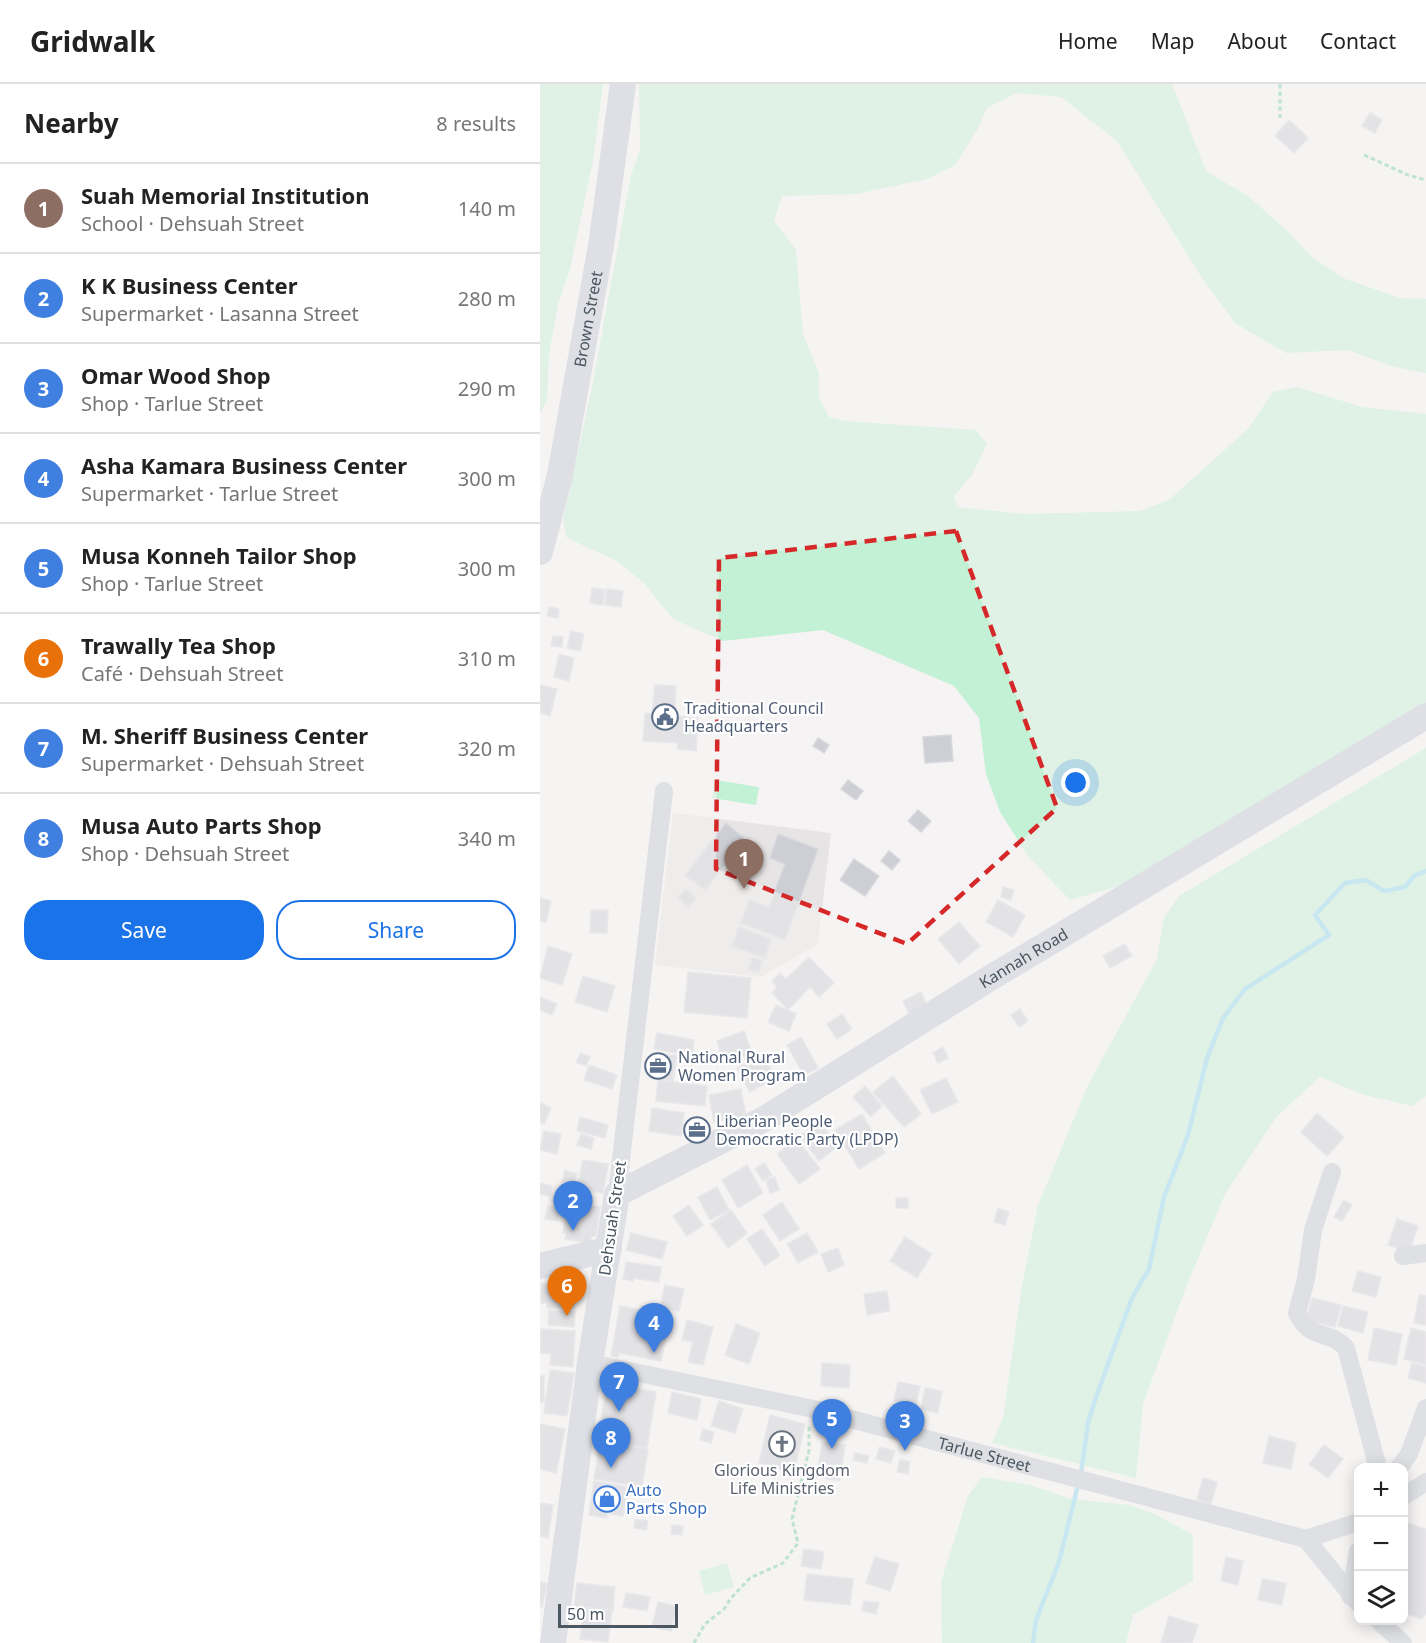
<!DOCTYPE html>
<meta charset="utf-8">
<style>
body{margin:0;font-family:"Noto Sans",sans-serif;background:#f2f2f2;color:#222}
.controls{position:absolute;right:18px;bottom:18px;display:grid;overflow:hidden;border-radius:12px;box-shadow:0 3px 15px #0003}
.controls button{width:54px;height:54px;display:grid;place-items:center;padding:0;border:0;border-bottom:2px solid #e0e0e0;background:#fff;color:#222;font:30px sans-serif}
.scale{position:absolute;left:18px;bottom:15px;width:120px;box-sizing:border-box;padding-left:6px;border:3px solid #4a5661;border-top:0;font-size:16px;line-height:21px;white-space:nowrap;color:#4a5661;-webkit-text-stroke:4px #fff;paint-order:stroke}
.you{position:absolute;left:536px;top:699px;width:21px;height:21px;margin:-15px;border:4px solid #fff;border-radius:50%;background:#1a73e8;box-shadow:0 0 0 9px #1a73e833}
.badge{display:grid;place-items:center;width:39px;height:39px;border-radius:50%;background:#1a73e8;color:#fff;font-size:20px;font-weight:700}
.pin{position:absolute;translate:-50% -50px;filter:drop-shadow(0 2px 3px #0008)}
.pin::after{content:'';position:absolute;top:32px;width:21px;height:18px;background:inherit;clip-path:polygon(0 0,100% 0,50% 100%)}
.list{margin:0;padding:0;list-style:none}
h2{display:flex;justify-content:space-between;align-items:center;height:78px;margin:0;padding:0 24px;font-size:26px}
h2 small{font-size:20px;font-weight:400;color:#767676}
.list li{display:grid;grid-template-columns:39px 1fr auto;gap:18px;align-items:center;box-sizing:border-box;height:90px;padding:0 24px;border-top:2px solid #e0e0e0}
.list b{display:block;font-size:22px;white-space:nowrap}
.list p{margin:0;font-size:20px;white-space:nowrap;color:#767676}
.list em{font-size:20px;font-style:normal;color:#767676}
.actions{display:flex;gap:12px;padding:18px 24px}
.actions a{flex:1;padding:14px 0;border:2px solid #1a73e8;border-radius:24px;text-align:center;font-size:21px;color:#1a73e8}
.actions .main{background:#1a73e8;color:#fff}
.icon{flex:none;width:33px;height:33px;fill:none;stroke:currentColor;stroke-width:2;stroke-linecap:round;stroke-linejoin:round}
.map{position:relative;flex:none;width:886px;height:1559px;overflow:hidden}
header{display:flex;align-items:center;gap:36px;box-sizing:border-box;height:84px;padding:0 30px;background:#fff;border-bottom:2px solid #e0e0e0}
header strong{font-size:28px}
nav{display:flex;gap:33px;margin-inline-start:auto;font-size:21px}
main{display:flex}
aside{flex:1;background:#fff}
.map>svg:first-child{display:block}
</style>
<header>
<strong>Gridwalk</strong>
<nav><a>Home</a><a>Map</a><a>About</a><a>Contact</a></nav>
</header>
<main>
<aside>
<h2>Nearby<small>8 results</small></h2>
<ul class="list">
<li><span class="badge" style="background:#8d6e63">1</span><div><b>Suah Memorial Institution</b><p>School · Dehsuah Street</p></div><em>140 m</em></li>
<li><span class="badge" style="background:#3f7fe0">2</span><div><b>K K Business Center</b><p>Supermarket · Lasanna Street</p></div><em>280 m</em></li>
<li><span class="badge" style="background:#3f7fe0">3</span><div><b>Omar Wood Shop</b><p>Shop · Tarlue Street</p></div><em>290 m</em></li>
<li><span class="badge" style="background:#3f7fe0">4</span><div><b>Asha Kamara Business Center</b><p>Supermarket · Tarlue Street</p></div><em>300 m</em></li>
<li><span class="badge" style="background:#3f7fe0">5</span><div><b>Musa Konneh Tailor Shop</b><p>Shop · Tarlue Street</p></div><em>300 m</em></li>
<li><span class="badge" style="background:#e8710a">6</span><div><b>Trawally Tea Shop</b><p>Café · Dehsuah Street</p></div><em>310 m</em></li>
<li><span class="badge" style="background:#3f7fe0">7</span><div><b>M. Sheriff Business Center</b><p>Supermarket · Dehsuah Street</p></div><em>320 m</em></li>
<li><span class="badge" style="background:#3f7fe0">8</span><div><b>Musa Auto Parts Shop</b><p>Shop · Dehsuah Street</p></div><em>340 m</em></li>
</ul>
<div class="actions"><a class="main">Save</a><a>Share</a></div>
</aside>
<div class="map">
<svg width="886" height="1559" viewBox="0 0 886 1559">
<rect width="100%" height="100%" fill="#f5f3f3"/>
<!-- education -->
<path fill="#e6e4e5" d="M133,729l158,20 -13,111 -57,33 -106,-12z"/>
<!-- green -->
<path fill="#c3f1d5" d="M0,0h63l-10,77 -23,108 -11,32 -10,52 -2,47 -7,14z
M99,0h533l34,87 42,25 37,33 28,29 32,21 55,19 26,1v74l-32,-6 -46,-17 -62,3 -51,-30 -35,-48 -83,-134 -56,-44 -44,-4 -30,15 -10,22 -22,35 -28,14 -71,15 -74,2 -8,25 22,29 7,84 16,40v24l10,19 15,4 132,9 11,14 -15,31 -18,21 3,11 67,7 116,-3 29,-11 79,-71 25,-37 24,-5 65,20 64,7v294l-289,173 -67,19 -42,-44 -28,-44 -14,-38 -7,-56 -25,-32 -131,-56 -100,11 -50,-22 -29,-36 -27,-22 -50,-23 -4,-18 29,-133 39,-212 9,-25z
M886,664v348l-14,10 -47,-11 -45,-18 -43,39 -52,78 -39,93 -43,117 -7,74 -144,-35 11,-25 18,-127 17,-86 50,-120 69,-126 7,-41 15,-22z
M175,696l44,7 -3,18 -44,-7z
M442,1393l48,8 41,14 58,6 26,9 38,21v46l-60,34 -7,28h-184l-1,-61 27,-86z
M187,1479l7,24 -29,8 -6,-24z"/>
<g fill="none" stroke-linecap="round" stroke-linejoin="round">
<!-- stream -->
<path stroke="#90daee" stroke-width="4.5" d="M541,1389l7,-50 7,-23 37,-102 17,-29 15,-72 24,-62 19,-77 16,-40 22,-29 84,-54 -14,-20 30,-32 21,-3 18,11 21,-4 10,-12 11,-4
M493,1559l3,-23 23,-58 18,-73"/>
</g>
<!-- building -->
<path fill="#cdcfd5" stroke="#d7d9de" stroke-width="1.5" d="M830,29l12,7 -7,13 -13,-7z
M749,36l19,18 -14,15 -19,-17z
M52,504l13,2 -2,15 -13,-2z
M67,505l16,2 -2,16 -16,-2z
M9,523l10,2 -1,9 -11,-2z
M31,547l13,3 -4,17 -13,-3z
M13,552l10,1 -1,10 -11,-1z
M19,570l15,4 -5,23 -15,-4z
M0,601l17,4 -7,27 -10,-3z
M115,601l21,1 -2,30 24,2 -2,33 -19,-2 1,-6 -35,-2 2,-28 7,1z
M411,651l2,26 -28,2 -2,-26z
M278,654l11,7 -5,8 -11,-7z
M308,696l15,11 -7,9 -15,-11z
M378,726l13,11 -10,11 -13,-11z
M186,739l19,16 -40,51 -20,-15z
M238,750l40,15 -33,91 -44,-17 8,-23 20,7 16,-43 -15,-6z
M349,767l11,9 -8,10 -11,-9z
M314,775l25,17 -14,20 -25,-16z
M463,803l11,3 -3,10 -10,-3z
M146,805l10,9 -8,9 -10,-10z
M0,814l11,3 -5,21 -6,-1z
M458,816l27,15 -12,22 -27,-15z
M51,826h17l-1,23h-17z
M419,838l21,24 -21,18 -21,-25z
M199,843l32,12 -6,19 -33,-12z
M585,860l7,12 -22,12 -7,-12z
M8,862l24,8 -10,31 -22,-7z
M269,873l25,26 -15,14 -9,-10 -22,23 -16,-17 5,-6 -5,-6 8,-8 6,6z
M212,874l10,2 -3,12 -10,-2z
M148,888l63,6 -4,40 -63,-6z
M43,892l32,10 -8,26 -32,-10z
M381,908l8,17 -18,9 -8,-17z
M0,913l17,7 -5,11 -12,-5z
M236,921l20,9 -7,17 -21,-9z
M480,925l8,12 -9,6 -8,-12z
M302,930l10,15 -15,10 -10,-15z
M204,947l8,23 -28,10 -7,-23z
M117,949l37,7 -2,16 -38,-7z
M261,953l17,31 -14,7 -17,-30z
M403,963l5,11 -10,5 -5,-10z
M41,969l9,4 -4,9 -10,-4z
M115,969l22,3 -4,25 -22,-3z
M223,970l13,24 -26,14 -13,-24z
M49,981l28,10 -5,14 -28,-9z
M353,992l28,38 -17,13 -31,-35z
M406,994l12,24 -26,12 -12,-24z
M118,996l49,6 -2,20 -49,-5z
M325,1002l17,20 -11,11 -18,-20z
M201,1005l5,27 -32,6 -5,-27z
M0,1019l11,5 -7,16 -4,-2z
M112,1024l32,5 -3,23 -32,-5z
M777,1029l27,24 -17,19 -26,-24z
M322,1030l23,39 -26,16 -24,-39z
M40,1033l28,8 -3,13 -28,-7z
M279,1037l19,25 -19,15 -19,-25z
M4,1047l17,3 -4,20 -17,-4z
M41,1050l13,4 -3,11 -14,-4z
M257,1055l23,30 -21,15 -22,-30z
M43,1076l25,4 -5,29 -26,-5z
M224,1079l8,12 -9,6 -8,-12z
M207,1081l16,28 -25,15 -16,-28z
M25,1086l12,4 -3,11 -12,-3z
M235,1093l4,13 -9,3 -4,-13z
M0,1099l12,3 -2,10 -10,-2z
M177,1103l12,23 -19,10 -12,-23z
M34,1106l13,2 -2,12 15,3 -4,29h-4l-2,7 -25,-4 1,-6h-3l5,-32 4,1z
M356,1114h12v10h-12z
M804,1116l8,5 -10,16 -8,-4z
M242,1118l17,27 -19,12 -17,-26z
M149,1121l14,20 -16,11 -14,-20z
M8,1122l11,3 -2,12 -12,-2z
M458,1124l11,4 -4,13 -11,-3z
M191,1126l16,23 -19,15 -17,-24z
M857,1135l21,7 -9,26 -21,-7z
M222,1145l18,26 -15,11 -18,-27z
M91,1149l36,9 -5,17 -36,-9z
M267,1149l11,19 -20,11 -11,-19z
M365,1153l27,17 -15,24 -27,-17z
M298,1164l6,17 -16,7 -7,-18z
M86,1178l35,5 -2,15 -26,-4v3l-10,-2z
M818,1187l23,6 -5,20 -24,-6z
M1,1200h34l-1,24h-27v-5h-6z
M125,1201l19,4 -5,22 -19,-4z
M347,1207l3,20 -23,4 -3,-21z
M879,1211l7,1v29l-12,-2z
M772,1214l29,7 -6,22 -29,-7z
M80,1222l50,9 -9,46 -42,-8 -1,4 -7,-1z
M803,1222l25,6 -5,21 -25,-7z
M9,1226l26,2 -1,15 -26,-2z
M147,1236l26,7 -10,38 -15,-3 5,-20 -11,-2z
M196,1240l24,9 -11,31 -24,-9z
M834,1244l28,6 -6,31 -28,-5z
M871,1244l15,4v33l-22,-6z
M1,1245l34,2 -2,36 -23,-2 1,-11 -11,-1z
M282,1279l28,2 -1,23 -28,-2z
M872,1279l14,4v16l-18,-5z
M10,1286l24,3 -7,43 -23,-3z
M0,1292h4v26h-4z
M358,1298l22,4 -4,19 -22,-4z
M67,1300l49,8 -9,56 -49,-8z
M385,1304l17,3 -4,22 -17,-4z
M132,1308l29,7 -4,21 -29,-7z
M179,1317l24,8 -8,24 -24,-7z
M230,1331l35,9 -11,48 -35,-9z
M0,1340l25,5 -9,44 -16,-4z
M163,1345l11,3 -3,11 -11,-3z
M729,1352l27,7 -5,26 -28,-6z
M60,1357l48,8 -6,38 -48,-8z
M282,1358l23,3 -5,36 -23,-4z
M784,1361l19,14 -15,19 -19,-14z
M340,1363l15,4 -4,12 -15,-4z
M315,1369l14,3 -2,7 -14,-3z
M360,1375l10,3 -2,12 -11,-2z
M663,1394l14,4 -6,22 -14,-4z
M54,1397l34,6 -5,29 -16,-3v5l-18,-3z
M0,1419l13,2 -5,33 -8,-2z
M95,1435l13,2 -2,9 -12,-2z
M864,1438l22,7v84l-4,6 -18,-6z
M132,1441l11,1 -1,9 -11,-1z
M264,1465l20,3 -3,17 -20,-3z
M335,1473l24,7 -9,27 -24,-8z
M686,1473l17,4 -5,24 -17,-4z
M267,1490l46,5 -3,26 -46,-5z
M722,1495l24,4 -4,22 -24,-5z
M0,1498l7,2 -5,23 -2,-1z
M37,1499l38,4 -2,23 -39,-3z
M86,1509l24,4 -3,14 -24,-4z
M324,1517l15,2 -3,11 -14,-3z
M118,1518l19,4 -6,25 -19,-4z
M44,1524l28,3 -4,31 -28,-3z
M629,1532l29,9 -6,18h-31z"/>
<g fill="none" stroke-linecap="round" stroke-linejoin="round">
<!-- path -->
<path stroke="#7ad0a6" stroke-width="3" stroke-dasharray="4.5 3" stroke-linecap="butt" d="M740,0v34
M824,71l44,20 18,5
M154,1559l11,-19 19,-15 7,-11 19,-20 33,-15 15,-20 -6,-24 17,-68v-26"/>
<!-- street -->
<g stroke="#c1cad2" stroke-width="18">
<path d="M792,1088l-19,58 -7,49 -9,34c14,29 32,16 49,35l32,120"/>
<path d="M77,1110l47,-403"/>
<path d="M863,1172l23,-3"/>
<path id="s1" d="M50,1279l219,45 497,131"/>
<path d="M859,1384l10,-14 17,-46"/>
<path d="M864,1412l22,-14"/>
<path d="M766,1455l52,64"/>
<path d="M766,1455l52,-17"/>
<path d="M810,1512l8,-45"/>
<path d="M838,1536l25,23"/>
</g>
<!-- secondary -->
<g stroke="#c1cbd6" stroke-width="26">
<path id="s2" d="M0,468l20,-77 41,-229 22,-162"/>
<path d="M0,1182l69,-17"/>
<path id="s3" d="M13,1559l37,-280 27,-169 149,-76 221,-138 439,-264"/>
</g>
</g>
<!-- marked area -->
<path d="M0 0H886V1559H0ZM416,447l101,277 -150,136 -191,-75 3,-311z" fill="#f5f3f3" fill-opacity=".55" fill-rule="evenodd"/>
<path fill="none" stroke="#d62828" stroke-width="4.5" stroke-dasharray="12 8" stroke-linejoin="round" d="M416,447l101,277 -150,136 -191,-75 3,-311z"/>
<!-- icons -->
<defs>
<g id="civic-ring" transform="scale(1.35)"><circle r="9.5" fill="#fff" stroke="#5c6f8a" stroke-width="1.5"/><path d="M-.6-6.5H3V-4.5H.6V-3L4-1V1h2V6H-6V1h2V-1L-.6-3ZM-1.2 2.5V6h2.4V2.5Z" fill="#5c6f8a"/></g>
<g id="office-ring" transform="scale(1.35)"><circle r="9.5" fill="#fff" stroke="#5c6f8a" stroke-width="1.5"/><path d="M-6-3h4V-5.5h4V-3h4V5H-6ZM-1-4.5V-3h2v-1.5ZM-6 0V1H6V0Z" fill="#5c6f8a"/></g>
<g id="church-ring" transform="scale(1.35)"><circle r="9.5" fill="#fff" stroke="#6b7280" stroke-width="1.5"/><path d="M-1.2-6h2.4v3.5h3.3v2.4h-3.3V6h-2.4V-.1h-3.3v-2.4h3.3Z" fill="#6b7280"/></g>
<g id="shop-ring" transform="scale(1.35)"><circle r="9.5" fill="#fff" stroke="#3f7fe0" stroke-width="1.5"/><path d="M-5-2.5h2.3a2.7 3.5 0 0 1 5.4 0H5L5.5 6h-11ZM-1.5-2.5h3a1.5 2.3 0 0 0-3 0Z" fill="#3f7fe0"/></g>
</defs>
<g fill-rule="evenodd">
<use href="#civic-ring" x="125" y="633"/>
<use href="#office-ring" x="118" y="982"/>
<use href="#office-ring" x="157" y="1046"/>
<use href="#church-ring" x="242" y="1360"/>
<use href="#shop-ring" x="67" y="1415"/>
</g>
<g text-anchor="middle" stroke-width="4.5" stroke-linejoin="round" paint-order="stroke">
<!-- street labels -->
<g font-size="16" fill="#4a5661" stroke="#fff">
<text dy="6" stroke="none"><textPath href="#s2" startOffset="238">Brown Street</textPath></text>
<text dy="6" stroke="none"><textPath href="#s3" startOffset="924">Kannah Road</textPath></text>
<text transform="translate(72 1134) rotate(-82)" y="6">Dehsuah Street</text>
<text dy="6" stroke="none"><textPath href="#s1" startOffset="405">Tarlue Street</textPath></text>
</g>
<!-- service labels -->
<g font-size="16" fill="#4e5e75" stroke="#fff" text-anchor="start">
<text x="144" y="630">Traditional Council<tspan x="144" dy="18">Headquarters</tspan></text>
<text x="138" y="979">National Rural<tspan x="138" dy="18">Women Program</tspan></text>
<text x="176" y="1043">Liberian People<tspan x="176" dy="18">Democratic Party (LPDP)</tspan></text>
</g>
<!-- worship labels -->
<g font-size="16" fill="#5b616d" stroke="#fff">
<text x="242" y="1392">Glorious Kingdom<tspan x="242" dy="18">Life Ministries</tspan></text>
</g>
<!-- shop labels -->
<g font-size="16" fill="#366cbe" stroke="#fff" text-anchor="start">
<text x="86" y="1412">Auto<tspan x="86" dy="18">Parts Shop</tspan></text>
</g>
</g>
</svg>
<div class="controls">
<button>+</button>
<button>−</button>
<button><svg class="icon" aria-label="layers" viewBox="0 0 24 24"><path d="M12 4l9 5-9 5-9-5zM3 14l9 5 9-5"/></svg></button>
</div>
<div class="scale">50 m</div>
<div class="you"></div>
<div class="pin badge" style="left:204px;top:805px;background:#8d6e63">1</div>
<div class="pin badge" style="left:33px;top:1147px;background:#3f7fe0">2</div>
<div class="pin badge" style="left:365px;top:1367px;background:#3f7fe0">3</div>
<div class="pin badge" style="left:114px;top:1269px;background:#3f7fe0">4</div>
<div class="pin badge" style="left:292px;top:1365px;background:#3f7fe0">5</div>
<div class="pin badge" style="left:27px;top:1232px;background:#e8710a">6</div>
<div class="pin badge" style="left:79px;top:1328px;background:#3f7fe0">7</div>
<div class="pin badge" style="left:71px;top:1384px;background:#3f7fe0">8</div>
</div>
</main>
